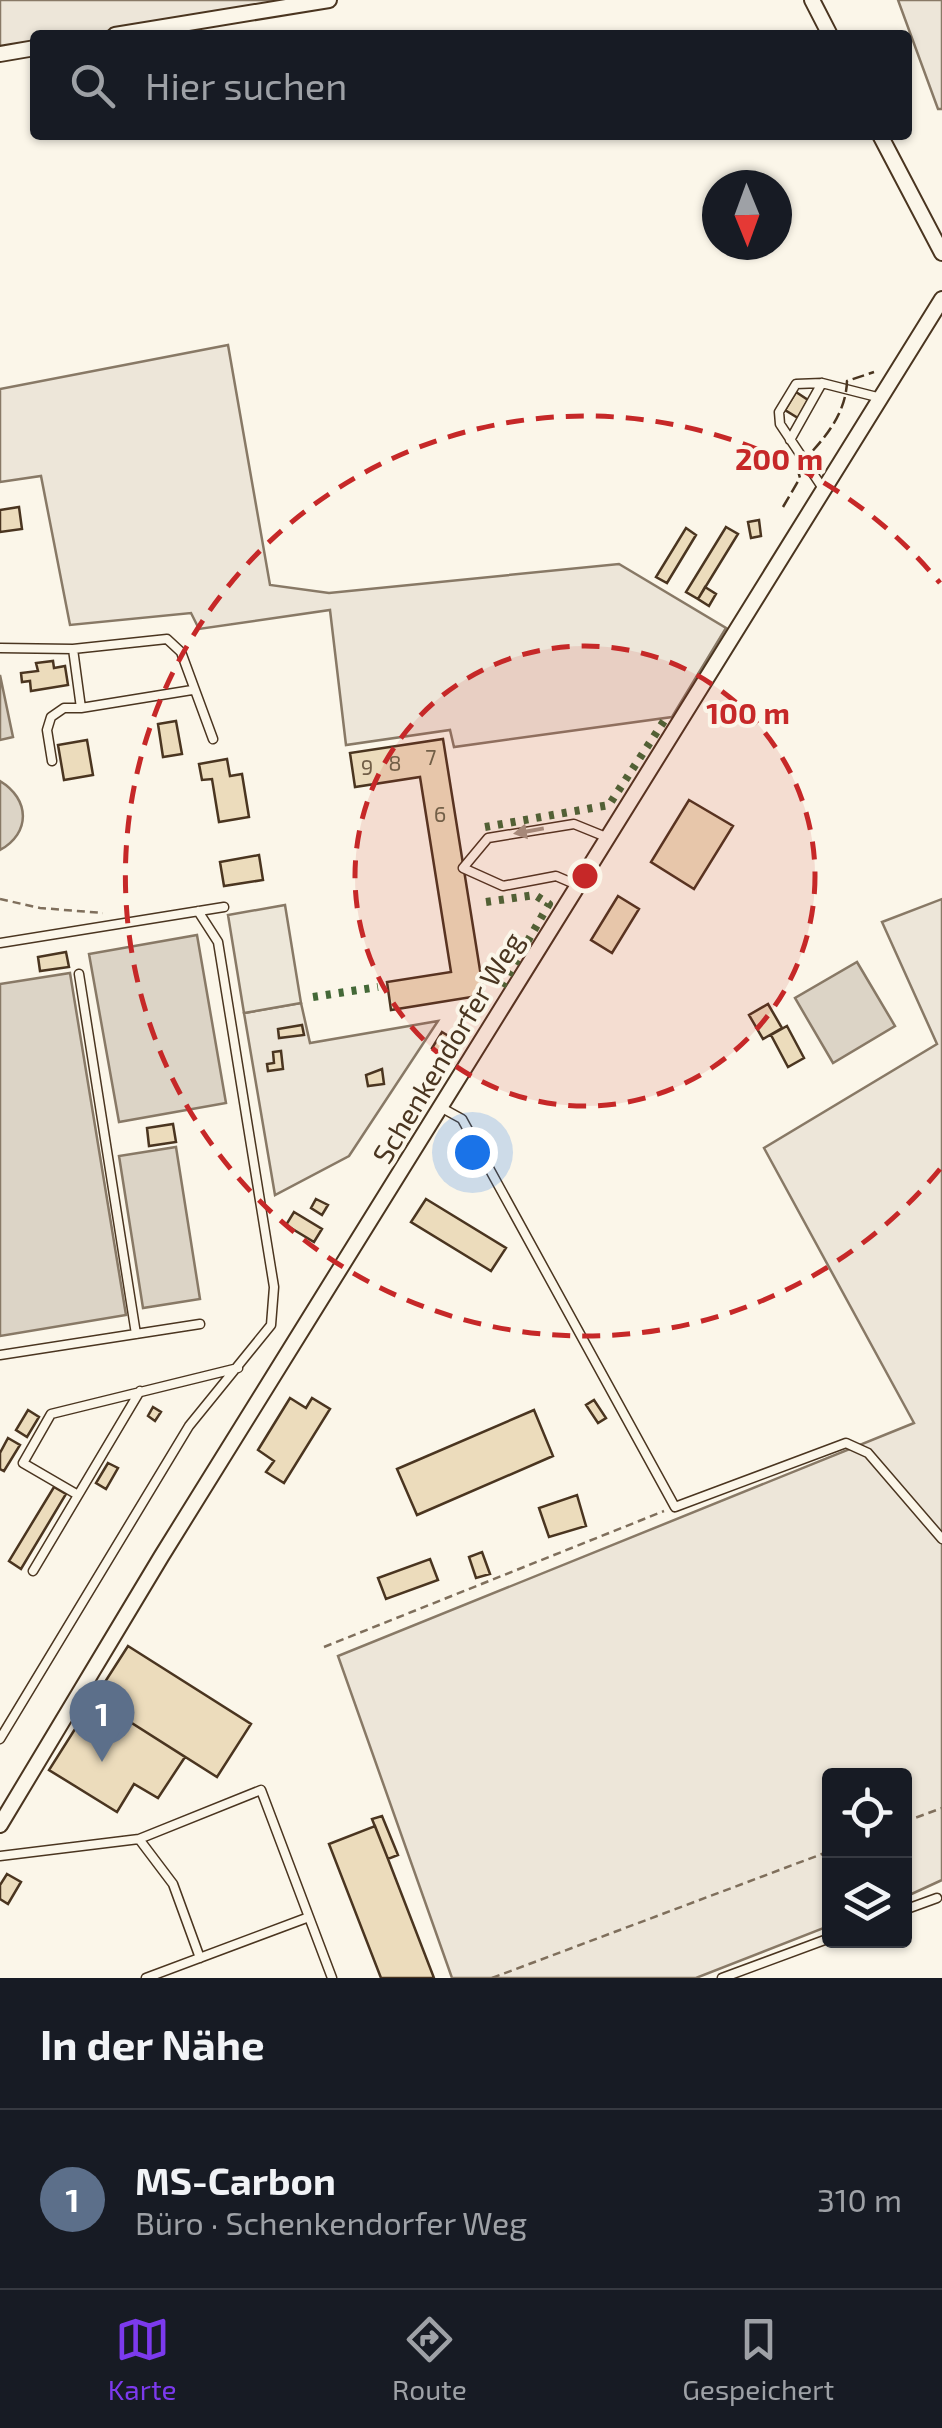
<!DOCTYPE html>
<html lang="de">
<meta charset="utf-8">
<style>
body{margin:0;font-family:"Exo 2",sans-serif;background:#242831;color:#f1f3f6}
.controls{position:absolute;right:30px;bottom:30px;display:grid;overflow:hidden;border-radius:10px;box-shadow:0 2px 8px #0004}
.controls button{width:90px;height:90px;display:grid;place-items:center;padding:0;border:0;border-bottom:2px solid #363941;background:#171b24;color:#f1f3f6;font:50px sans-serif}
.compass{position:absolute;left:702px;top:170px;width:90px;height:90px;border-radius:50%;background:#171b24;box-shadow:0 2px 8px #0004;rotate:179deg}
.you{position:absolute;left:472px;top:1152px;width:35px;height:35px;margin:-25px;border:8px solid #fff;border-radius:50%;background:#1a73e8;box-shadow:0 0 0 15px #1a73e833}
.badge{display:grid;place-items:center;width:65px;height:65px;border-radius:50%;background:#7c3aed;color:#fff;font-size:32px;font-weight:700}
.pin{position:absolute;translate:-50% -82px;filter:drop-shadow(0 2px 5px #0008)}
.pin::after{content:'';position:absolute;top:52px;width:35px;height:30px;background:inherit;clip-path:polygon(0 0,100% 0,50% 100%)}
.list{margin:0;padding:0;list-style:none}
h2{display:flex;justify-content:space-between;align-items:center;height:130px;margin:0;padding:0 40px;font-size:42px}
h2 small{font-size:32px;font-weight:400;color:#9ea1a6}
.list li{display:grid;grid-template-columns:65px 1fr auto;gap:30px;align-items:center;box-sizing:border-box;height:180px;padding:0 40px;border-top:2px solid #363941}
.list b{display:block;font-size:38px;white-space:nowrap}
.list p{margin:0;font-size:32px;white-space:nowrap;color:#9ea1a6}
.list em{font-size:32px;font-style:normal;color:#9ea1a6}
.icon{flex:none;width:55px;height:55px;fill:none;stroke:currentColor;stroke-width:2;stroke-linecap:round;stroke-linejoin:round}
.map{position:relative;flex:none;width:942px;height:1978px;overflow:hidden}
.search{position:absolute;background:#171b24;box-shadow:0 2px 8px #0004;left:30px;right:30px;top:30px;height:110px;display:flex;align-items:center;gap:25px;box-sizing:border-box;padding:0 35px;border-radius:10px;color:#9ea1a6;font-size:38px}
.sheet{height:310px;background:#171b24}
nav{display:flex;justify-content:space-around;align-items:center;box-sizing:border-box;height:140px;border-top:2px solid #363941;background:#171b24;font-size:28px;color:#9ea1a6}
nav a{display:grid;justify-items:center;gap:5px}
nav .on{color:#7c3aed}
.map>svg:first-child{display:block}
</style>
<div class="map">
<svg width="942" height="1978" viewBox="0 0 942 1978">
<rect width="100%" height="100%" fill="#fbf6e9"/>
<!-- green -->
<path fill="#ede6d9" stroke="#887966" stroke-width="2.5" d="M0,0h302l-219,35h-48v8l-35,5z
M898,0h44v109h-4z
M228,345l42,240 59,8 290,-29 107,64 -54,89 -218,30 -4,-17 -104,15 -16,-135 -131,19 -8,-16 -121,12 -29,-149 -41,6v-93z
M942,899v981l-37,17 -1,-121h-74l-1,150 -133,52h-244l-114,-322 576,-233 -150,-275 173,-104 -55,-122z
M301,1003l9,40 128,-22 -89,135 -74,39 -31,-182z"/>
<!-- parking -->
<path fill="#ede7d9" stroke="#887966" stroke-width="2.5" d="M285,905l16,98 -57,10 -16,-98z"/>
<!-- water -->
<path fill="#dcd4c6" stroke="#887966" stroke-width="2.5" d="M0,675l13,62 -13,3z
M0,781c30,18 31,52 0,69z
M197,935l29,168 -107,19 -30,-168z
M857,962l38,64 -62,37 -38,-65z
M70,973l56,342 -126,21v-352z
M176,1147l24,152 -57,9 -24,-152z"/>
<!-- building -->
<path fill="#ecdcbc" stroke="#4a3520" stroke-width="2.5" d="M796,392l12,8 -10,18 -13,-8z
M19,507l3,22 -22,3v-22z
M759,520l2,16 -10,2 -3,-16z
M726,527l12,7 -40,65 -12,-7z
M686,528l10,7 -29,48 -11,-6z
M705,587l11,7 -7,12 -11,-7z
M53,661l1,7 11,-2 3,19 -37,6 -1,-10 -8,1 -1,-9 17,-2 -2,-8z
M176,721l6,33 -19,3 -5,-33z
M443,739l41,256 -93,15 -4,-28 64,-10 -31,-195 -65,10 -5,-34z
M87,740l6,35 -29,5 -6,-35z
M227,759l3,17 12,-2 7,43 -30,5 -7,-43 -10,1 -3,-16z
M689,800l44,26 -39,63 -43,-27z
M259,855l4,25 -39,6 -4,-24z
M618,896l21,13 -27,44 -21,-13z
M66,952l3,15 -29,4 -2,-14z
M768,1004l14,24 -19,11 -14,-24z
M302,1025l2,10 -25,3 -1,-9z
M787,1026l17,32 -16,9 -17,-32z
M442,1032l18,11 -10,16 -18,-11z
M281,1051l2,18 -15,2 -1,-7 7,-1 -1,-11z
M382,1069l2,15 -16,2 -2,-11z
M173,1124l3,18 -27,4 -2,-18z
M316,1199l12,6 -6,10 -11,-7z
M426,1199l80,49 -15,23 -80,-49z
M294,1212l28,17 -8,13 -28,-17z
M290,1398l16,10 6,-10 18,11 -46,74 -18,-11 8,-11 -16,-11z
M594,1400l12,18 -8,5 -12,-18z
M153,1407l8,5 -6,9 -7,-5z
M28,1410l11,7 -12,20 -11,-7z
M534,1410l19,46 -136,59 -20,-46z
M8,1438l12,7 -16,26 -4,-2v-16z
M108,1463l10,5 -12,21 -10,-6z
M54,1487l12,7 -45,75 -12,-8z
M577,1495l9,31 -37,11 -10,-29z
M482,1552l8,22 -14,4 -7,-21z
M430,1559l8,21 -52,19 -8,-21z
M128,1646l123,78 -34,53 -123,-78z
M94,1699l91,58 -27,41 -24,-14 -17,28 -68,-42z
M382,1816l16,39 -10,4 -16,-40z
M375,1826l13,33 46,119h-53l-52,-134z
M7,1874l14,8 -13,22 -8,-5v-14z"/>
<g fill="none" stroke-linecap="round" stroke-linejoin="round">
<!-- lane casing -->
<g stroke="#4a3520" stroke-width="11">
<path id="lane" d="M790,440l32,-57
M822,487l-42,-63 -1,-12 17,-28 26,-1 55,14
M0,648l73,1 94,-10 14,13 32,87
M73,649l8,59 111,-18
M52,761l-5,-31 4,-13 13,-9h17
M577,885l-21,-9 -53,10 -40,-18 25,-30 86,-14 32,13
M0,943l224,-36
M79,974l57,360
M442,1108l20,11 213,388 171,-64 22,10 74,86
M0,1355l200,-31
M78,1495l-55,-32 28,-49 187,-46
M33,1571l107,-180
M0,1739l189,-313 82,-101 3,-38 -56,-345 -20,-31
M139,1839l34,45 27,74
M0,1856l139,-17 122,-49 71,188
M904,1910l33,-12
M146,1978l163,-61
M722,1978l108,-40"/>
</g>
<!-- street casing -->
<g stroke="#4a3520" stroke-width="18">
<path id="street" d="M812,0l18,35
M115,35l214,-35
M0,54l35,-6
M880,135l62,118
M0,1825l161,-268 781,-1258"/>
</g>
<!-- path -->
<path stroke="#7f6f5c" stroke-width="2.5" stroke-dasharray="8 5" stroke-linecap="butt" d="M0,899l40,9 63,5
M324,1647l340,-136
M904,1822l38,-14
M492,1978l338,-127"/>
<!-- lane -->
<use href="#lane" stroke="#fbf6e9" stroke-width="8"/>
<!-- street -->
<use href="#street" stroke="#fbf6e9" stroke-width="14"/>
<!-- hedge -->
<path stroke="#436837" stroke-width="8" stroke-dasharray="5 8" stroke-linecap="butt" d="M485,827l124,-22 55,-84
M486,902l49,-7 14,9 -51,89
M313,997l65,-10"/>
<!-- fence -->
<path stroke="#4a3520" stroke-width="2.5" stroke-dasharray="12 5" stroke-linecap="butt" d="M783,507l17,-29 -3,-11c23,-23 49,-50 50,-86l27,-9"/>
</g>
<!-- one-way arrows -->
<defs><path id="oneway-solid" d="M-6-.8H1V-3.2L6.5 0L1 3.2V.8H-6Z" transform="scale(2.5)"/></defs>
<use fill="#a29684" href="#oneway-solid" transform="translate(529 831) rotate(170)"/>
<!-- distance rings -->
<circle cx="585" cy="876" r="230" fill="#c62828" fill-opacity=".12"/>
<g fill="none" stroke="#c62828" stroke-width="5" stroke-dasharray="18 12">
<circle cx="585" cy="876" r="230"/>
<path d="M940 1169A460 460 0 1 1 940 583"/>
</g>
<g text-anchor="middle" stroke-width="8" stroke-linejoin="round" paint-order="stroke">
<!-- number labels -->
<g font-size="22" fill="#725f47">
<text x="431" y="765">7</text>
<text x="395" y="771">8</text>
<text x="367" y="775">9</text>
<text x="440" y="822">6</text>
</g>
<!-- street labels -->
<g font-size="28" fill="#4a3520" stroke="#fbf6e9">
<text transform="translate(448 1048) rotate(-59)" y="10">Schenkendorfer Weg</text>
</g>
</g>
<circle cx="585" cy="876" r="15" fill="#c62828" stroke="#fbf6e9" stroke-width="5"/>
<g font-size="30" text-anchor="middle" font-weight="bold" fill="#c62828" stroke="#fbf6e9" stroke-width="8" stroke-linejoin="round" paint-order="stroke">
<text x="779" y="470">200 m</text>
<text x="748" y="724">100 m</text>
</g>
</svg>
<div class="controls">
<button><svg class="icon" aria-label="locate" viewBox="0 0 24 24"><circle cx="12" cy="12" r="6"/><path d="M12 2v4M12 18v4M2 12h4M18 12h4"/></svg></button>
<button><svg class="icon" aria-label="layers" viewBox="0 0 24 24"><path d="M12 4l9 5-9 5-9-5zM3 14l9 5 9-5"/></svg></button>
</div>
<svg class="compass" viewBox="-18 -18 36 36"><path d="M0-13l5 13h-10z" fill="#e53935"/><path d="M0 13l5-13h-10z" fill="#9ea1a6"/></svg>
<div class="you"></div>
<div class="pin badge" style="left:102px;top:1762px;background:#5c6f8a">1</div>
<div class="search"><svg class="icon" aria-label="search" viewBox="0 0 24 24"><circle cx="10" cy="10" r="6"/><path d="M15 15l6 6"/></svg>Hier suchen</div>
</div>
<section class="sheet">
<h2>In der Nähe<small></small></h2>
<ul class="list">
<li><span class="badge" style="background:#5c6f8a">1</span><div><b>MS-Carbon</b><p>Büro · Schenkendorfer Weg</p></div><em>310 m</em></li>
</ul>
</section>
<nav>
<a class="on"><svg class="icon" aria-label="map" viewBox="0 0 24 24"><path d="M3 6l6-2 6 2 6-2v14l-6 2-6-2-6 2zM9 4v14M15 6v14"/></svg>Karte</a>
<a><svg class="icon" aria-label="directions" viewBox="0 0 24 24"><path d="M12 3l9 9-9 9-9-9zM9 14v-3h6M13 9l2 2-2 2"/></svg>Route</a>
<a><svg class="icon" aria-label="saved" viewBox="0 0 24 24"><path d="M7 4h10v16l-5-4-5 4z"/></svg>Gespeichert</a>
</nav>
